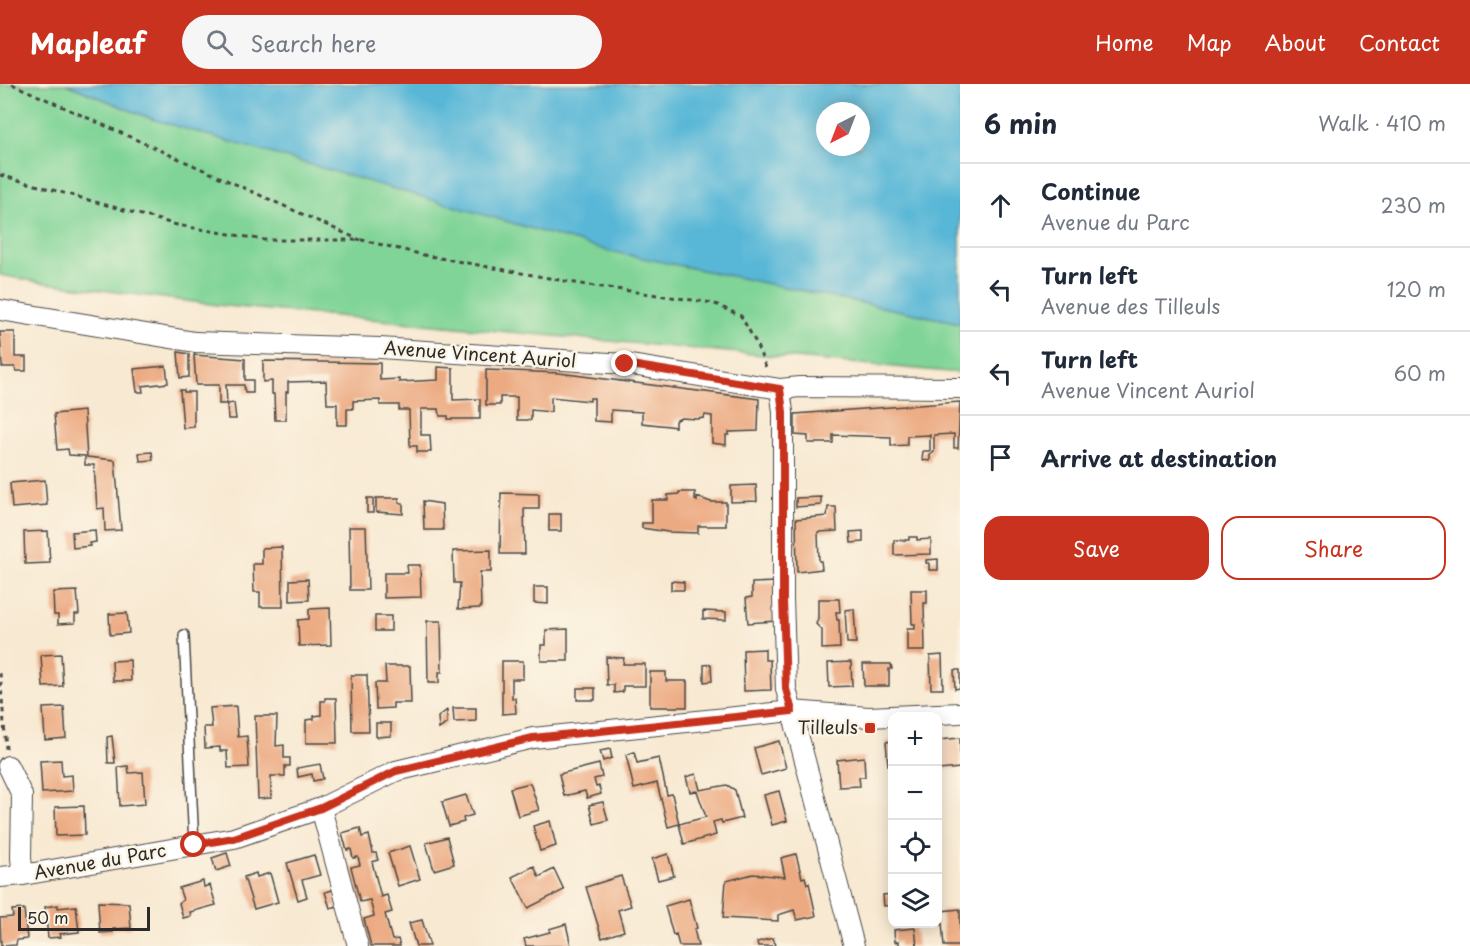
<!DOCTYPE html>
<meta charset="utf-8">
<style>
body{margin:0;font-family:"Playpen Sans",sans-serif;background:#f6f6f7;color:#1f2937}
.controls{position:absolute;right:18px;bottom:18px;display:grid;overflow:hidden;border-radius:12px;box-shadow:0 3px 15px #0003}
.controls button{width:54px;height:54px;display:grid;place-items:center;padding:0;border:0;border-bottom:2px solid #e0e1e3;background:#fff;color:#1f2937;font:30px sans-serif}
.compass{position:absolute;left:816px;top:18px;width:54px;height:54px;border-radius:50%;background:#fff;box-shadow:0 3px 15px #0003;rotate:222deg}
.scale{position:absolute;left:18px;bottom:15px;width:132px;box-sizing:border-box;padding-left:6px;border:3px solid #2b2b2b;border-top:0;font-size:16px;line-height:21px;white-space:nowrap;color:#2b2b2b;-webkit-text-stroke:4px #fcf5e5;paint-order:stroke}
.stop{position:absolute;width:18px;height:18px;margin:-14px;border:4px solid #c8321e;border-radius:50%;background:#fff}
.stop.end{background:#c8321e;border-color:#fff;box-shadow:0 2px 6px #0008}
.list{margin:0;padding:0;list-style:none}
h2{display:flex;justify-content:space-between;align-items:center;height:78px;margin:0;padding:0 24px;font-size:26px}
h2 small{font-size:20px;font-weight:400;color:#747a83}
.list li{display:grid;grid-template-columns:39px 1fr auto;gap:18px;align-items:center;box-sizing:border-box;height:84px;padding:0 24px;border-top:2px solid #e0e1e3}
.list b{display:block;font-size:22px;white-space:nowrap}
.list p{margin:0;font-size:20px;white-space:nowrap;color:#747a83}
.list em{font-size:20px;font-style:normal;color:#747a83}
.actions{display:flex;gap:12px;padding:18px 24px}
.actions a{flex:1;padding:14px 0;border:2px solid #c8321e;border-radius:18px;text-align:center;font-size:21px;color:#c8321e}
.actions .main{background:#c8321e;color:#fff}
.icon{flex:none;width:33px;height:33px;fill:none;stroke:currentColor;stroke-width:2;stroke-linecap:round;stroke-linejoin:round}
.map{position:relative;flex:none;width:960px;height:862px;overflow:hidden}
header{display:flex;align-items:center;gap:36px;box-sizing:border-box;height:84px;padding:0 30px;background:#c8321e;color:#fff}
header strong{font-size:28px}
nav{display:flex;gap:33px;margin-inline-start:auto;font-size:21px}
.search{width:420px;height:54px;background:#f6f6f7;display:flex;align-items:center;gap:15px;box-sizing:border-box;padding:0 21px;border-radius:33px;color:#747a83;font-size:22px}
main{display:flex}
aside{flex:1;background:#fff}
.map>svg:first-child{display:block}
</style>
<header>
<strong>Mapleaf</strong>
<div class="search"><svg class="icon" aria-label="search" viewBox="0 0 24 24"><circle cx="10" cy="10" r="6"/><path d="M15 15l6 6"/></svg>Search here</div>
<nav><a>Home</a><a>Map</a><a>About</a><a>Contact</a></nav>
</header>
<main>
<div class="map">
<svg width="960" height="862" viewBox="0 0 960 862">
<rect width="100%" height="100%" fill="#fcf5e5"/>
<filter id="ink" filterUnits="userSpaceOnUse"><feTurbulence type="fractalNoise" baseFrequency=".0167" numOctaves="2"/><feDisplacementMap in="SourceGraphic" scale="12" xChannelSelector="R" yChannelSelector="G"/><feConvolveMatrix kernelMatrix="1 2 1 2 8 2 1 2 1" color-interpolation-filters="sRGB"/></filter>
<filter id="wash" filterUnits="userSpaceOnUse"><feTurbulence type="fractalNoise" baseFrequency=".008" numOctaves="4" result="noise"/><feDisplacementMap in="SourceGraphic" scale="24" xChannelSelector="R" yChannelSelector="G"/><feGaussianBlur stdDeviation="1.35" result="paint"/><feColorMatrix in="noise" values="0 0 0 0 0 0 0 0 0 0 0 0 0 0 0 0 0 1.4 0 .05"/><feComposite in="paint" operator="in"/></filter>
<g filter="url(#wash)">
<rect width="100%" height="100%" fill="#f8e9d2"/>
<!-- green -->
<path fill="#80d497" stroke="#568061" stroke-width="1.5" d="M0,0h66l86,35 808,199v55l-734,-67 -188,-24 -38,-7z"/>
<!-- water -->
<path fill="#58b7d7" stroke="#427181" stroke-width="1.5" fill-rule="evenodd" d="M66,0h894v239l-351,-72 -457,-132zM825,27h36v36h-36z"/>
<g id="blocks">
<!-- building -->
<path fill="#ecaa82" d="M0,248h15v25h11v14h-10l-1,-4h-13z
M178,268l11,2v23l-9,1z
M194,271l51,4v21h8v13h-8l-1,-8h-18l1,19h-8v-19h-23z
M263,277l117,2v17l19,-1v3l39,-2v-13l15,1v32l27,-1v20h-32v-3h-8l-1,-7h-18v26h9l1,17h-14v-6h-7l-1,-36h-10v-5h-19v-5l-27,1v8h-6v16h-10v-21h-10l-1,-23 -38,1v10h-2v28h-11l-1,-26h-2v-13l-9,1z
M166,282l2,17 -26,3 1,6h-6l-3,-23z
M486,286l73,3 200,26 -1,32 -29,1v3h-3v10l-14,-2v-27l-7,-1 -1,3 -7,1 -16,-1 -6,3v6l-6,-1 -27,-3v-11l-31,-2v12l-17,-1v-23h-4v3l-39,-4v15l-20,-2v10h-14v-23h-17v8h-14z
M180,306h4v2h10v35l-11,1z
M960,318l-2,46h-4v-14l-20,1v17l-4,3v6l-8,-1 1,-9h7v-16l-23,1v9l-16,1v-9l-58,-2v8h-25v-7l-13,-1v-21z
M234,319l2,16h-8l-1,-15z
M84,327l3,46 28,3 6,70 -16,1 -1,-23 -7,1 -3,-44h-9v-9l-16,-1 -1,-6 -11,1 -3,-36z
M152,368l1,8 -13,1 -1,-8z
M45,396l2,25 -35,3 -2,-25z
M756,401l1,16 -26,1v-16z
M679,408h16v8l2,1v-4l14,5h15v24h-28v7l-30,-1 -26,-4v-5h10v-23h16v-5l11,-1z
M501,409l38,1v15h-15l1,45h-25z
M821,413v8l-25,2v-9z
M367,414h6v15h-6z
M376,414h23v5h4v11l-27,-2z
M423,417l19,3 1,26h-19z
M828,423h8l1,24 -19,1 1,29h2l1,8 -25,3 -1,-53 31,-3z
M549,430h12v17h-12z
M349,443h17l2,63h-18z
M95,446l1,12 -7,1 1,3 -17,2 -1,-16z
M48,447l2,32 -25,1 -1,-32z
M863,447v11l-12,1 -1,-11z
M909,453h8v3l14,-1v15l-37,1v-15h15z
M282,463l1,60h-23v-15h-6l-1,-28h9v-16z
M491,466v22h-11l1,36 -23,1 2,-26h-6l-1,-32z
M938,475v11h-9v-7h-3v-3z
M407,481h13l1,32 -37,1v-25h24z
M308,495l1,21 -19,1v-21z
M671,497l13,1v8h-13z
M776,498v39l-28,2 -2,-25 6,-1v-14z
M534,503h14v17l-14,-1z
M911,506h16v13h-3l1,48h-18v-22h8v-5h-3z
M77,507l2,23h-4v9l-17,1v-9h-4l-1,-23z
M818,515h21l1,13h-4l1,8h2l1,28 -18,1v-19l-6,-6 2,-5z
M330,524l1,37 -32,1 -1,-26 11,-1v-10z
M854,525l2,34h-9l-2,-33z
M703,527l23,1v8l-23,-1z
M127,529l2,20 -19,2 -1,-21z
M375,532h16v15h-16z
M427,537h14l1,51h-3v11h-11z
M568,545v32h-27v-16h5v-15z
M765,565v11h5l1,30 -27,1 -1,-41z
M61,570l2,32 -20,1 -2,-32z
M942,571l1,34h-12l-1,-33z
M606,573l18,1 -1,6h22v22h-22v6l-9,1v-8h-7z
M130,576l1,21h-18l-1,-20z
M502,577h21v18h-11v19h3l1,15 -14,1z
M851,578l1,24 -23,1 -1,-24z
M711,580l1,17 -8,1v-17z
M863,580h28l1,5h-3v17h-25z
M385,582h25l1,37h-18v5l-17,1 -1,-26h11z
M954,586h6v18l-5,1z
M650,588h16v9h21v26h-37z
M351,591h16l2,56h-17z
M577,604h18v12h-18z
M325,614h11l1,45h-31v-23l8,-1v-3l7,-1v-14h4z
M236,622l2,31 9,-1 2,31 -21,1 -1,-17h-7v-4l-15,1 -1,-21h8l-2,-19z
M64,623l2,31 -21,2 -2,-32z
M453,624h23v13l-22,1z
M447,626v13l-8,6 -1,-12z
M255,632h22l-1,30 8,-1v13h6v8h-5v10h-14v22l-13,1z
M376,639h15v13l-15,1z
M112,652l3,27h-7l-1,-26z
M960,654v30l-22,2v-30z
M779,657l7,27 -25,7 -7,-27z
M892,657v24h-4l-2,-23z
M610,665l2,9 -9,3 -3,-10z
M634,668l3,11 22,-5 8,37 5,-1 7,30 -11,3 -11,-44 -23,6 -8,-34z
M864,673l1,20h-6l1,9 -21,1 -2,-27z
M61,676l1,16 10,-1 1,16 -31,2 -2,-32z
M320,680l3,15 -10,2 -1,-7 -14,3 -1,-9z
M599,680l3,13 -8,2 2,8 3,-1 2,8 -14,4 -2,-7 -21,5 -5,-22z
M128,682l1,7 14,-1 2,32 -25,2 -2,-39z
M696,690l4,16 27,-5 8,5 7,28 -20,5 -1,-3 -8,2 3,13 -32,9 -5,-20 27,-7 -9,-26 -7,1 -4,-15z
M530,699l9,27 -21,6 -8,-28z
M779,707l8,30 -15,4 -8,-30z
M466,711l7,20 -10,3 1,4 -15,4 -7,-24z
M603,718l5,18 -14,4 -5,-19z
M84,722l1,29 -29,1 -1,-29z
M550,737l6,25 -16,5 -7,-25z
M360,744l2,9 7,-2 4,18h3l2,7 -6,2 9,35 6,-2 5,17 -7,2 7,26 6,-1 2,7h-29l-7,-27 10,-3 -4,-16 -10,2 -9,-35 9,-2 -2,-8 -5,1 -2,-9 -4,1 -5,-17z
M447,753l7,27 -20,6 -8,-27z
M410,762l10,33 -22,7 -10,-33z
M227,769l4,13 -15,5 -4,-13z
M668,770l6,22 -16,4 -6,-21z
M796,770l6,24 3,-1 2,7 2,-1 7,33 -19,4 -3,-10 -16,5v6l-55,-3 3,-37 27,-7 32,3 -4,-19z
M314,771l6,20 -18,5 5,17 -9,3 -11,-37z
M534,782l5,11 15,-8 10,21 -36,18 -16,-31z
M256,789l1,4 13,-4 8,29 -24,7 -10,-32z
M621,792l10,30 -13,4 6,21 -22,7 -16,-51z
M203,797l1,6 6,-2 6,20 -26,7 1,4 -8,2 -4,-15 4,-3 -4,-12z
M333,806l5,16 -8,2 -5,-16z
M892,810v11l-8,1 -1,-11z
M689,815l8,29 -3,1 4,17h-19l-3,-12 -3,1 -8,-29z
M98,818l31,1 2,25 -18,1v3l-13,1z
M58,821v3l18,-2 3,26 -19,2 1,3 -13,1 -3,-31z
M24,825l3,30 -10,1 -1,5 -15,1 -1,-28 13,-1 -1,-7z
M960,825v37h-16l-3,-35z
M422,836l8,26h-14l-7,-23z
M566,840l5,22h-45l-2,-7 26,-7 -1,-3z
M915,844l2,18h-18v-5l-4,1 -1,-12z
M773,854l2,8h-17l-1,-4z"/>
</g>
</g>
<g filter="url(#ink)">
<use href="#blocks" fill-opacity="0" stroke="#4a4844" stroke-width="1.5"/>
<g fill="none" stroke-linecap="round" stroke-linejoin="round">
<!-- service casing -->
<g stroke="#4a4844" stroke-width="12">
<path id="service" d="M184,551l10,210"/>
</g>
<!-- minor casing -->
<g stroke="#4a4844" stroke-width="22">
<path id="minor" d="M0,226l195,32 185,6 245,16 155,25 20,-2 160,1
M780,305l3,23v187l3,90 68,257
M8,682l14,29 -1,63 2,17
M321,724l37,138
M0,793l23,-2 211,-37 87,-30 75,-37 137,-33 259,-27 76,6 92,-4"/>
</g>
<!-- path -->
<path stroke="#4a4844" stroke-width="3" stroke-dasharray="4.5 4.5" stroke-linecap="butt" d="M12,0l348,156
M0,91l177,50 87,15h98l62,15 157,29 132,19 28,13 14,25 12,29
M0,589l6,76"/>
<!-- service -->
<use href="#service" stroke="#fff" stroke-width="9"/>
<!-- minor -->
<use href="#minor" stroke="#fff" stroke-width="20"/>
</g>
</g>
<g fill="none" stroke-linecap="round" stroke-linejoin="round" filter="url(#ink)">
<!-- route -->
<path stroke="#c8321e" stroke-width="8" d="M194,761l40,-7 87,-30 75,-37 137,-33 259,-27 -6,-22 -3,-90v-187l-3,-23 -155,-25"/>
</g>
<!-- markers -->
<rect fill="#c8321e" stroke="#fcf5e5" stroke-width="2" x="864" y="638" width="12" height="12" rx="3"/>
<g text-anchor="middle" stroke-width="5" stroke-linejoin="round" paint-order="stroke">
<!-- street labels -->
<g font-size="18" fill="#2b2b2b" stroke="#fcf5e5">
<text transform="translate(480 271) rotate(4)" y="6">Avenue Vincent Auriol</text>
<text transform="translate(100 778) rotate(-10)" y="6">Avenue du Parc</text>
</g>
<!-- poi labels -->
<g font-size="18" fill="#2b2b2b" stroke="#fcf5e5" text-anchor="end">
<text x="858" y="650">Tilleuls</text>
</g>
</g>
</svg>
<div class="controls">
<button>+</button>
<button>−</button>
<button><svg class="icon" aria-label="locate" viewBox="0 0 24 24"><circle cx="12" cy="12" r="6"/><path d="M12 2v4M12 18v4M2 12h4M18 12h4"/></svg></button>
<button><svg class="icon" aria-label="layers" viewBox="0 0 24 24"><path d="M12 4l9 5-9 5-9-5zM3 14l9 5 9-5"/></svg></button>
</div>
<svg class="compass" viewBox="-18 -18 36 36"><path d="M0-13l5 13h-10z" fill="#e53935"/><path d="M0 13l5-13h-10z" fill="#747a83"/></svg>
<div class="scale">50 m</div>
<div class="stop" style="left:194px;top:761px"></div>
<div class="stop end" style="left:625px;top:280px"></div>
</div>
<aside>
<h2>6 min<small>Walk · 410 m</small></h2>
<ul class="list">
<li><svg class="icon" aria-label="ahead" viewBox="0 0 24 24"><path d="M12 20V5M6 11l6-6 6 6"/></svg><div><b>Continue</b><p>Avenue du Parc</p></div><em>230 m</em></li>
<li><svg class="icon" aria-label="left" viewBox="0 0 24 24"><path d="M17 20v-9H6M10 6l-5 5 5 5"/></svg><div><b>Turn left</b><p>Avenue des Tilleuls</p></div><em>120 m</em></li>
<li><svg class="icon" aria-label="left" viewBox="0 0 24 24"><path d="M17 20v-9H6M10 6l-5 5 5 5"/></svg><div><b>Turn left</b><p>Avenue Vincent Auriol</p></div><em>60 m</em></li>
<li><svg class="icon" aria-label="arrive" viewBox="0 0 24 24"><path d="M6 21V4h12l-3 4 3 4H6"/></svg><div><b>Arrive at destination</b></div></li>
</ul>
<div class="actions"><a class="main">Save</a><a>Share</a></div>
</aside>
</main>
